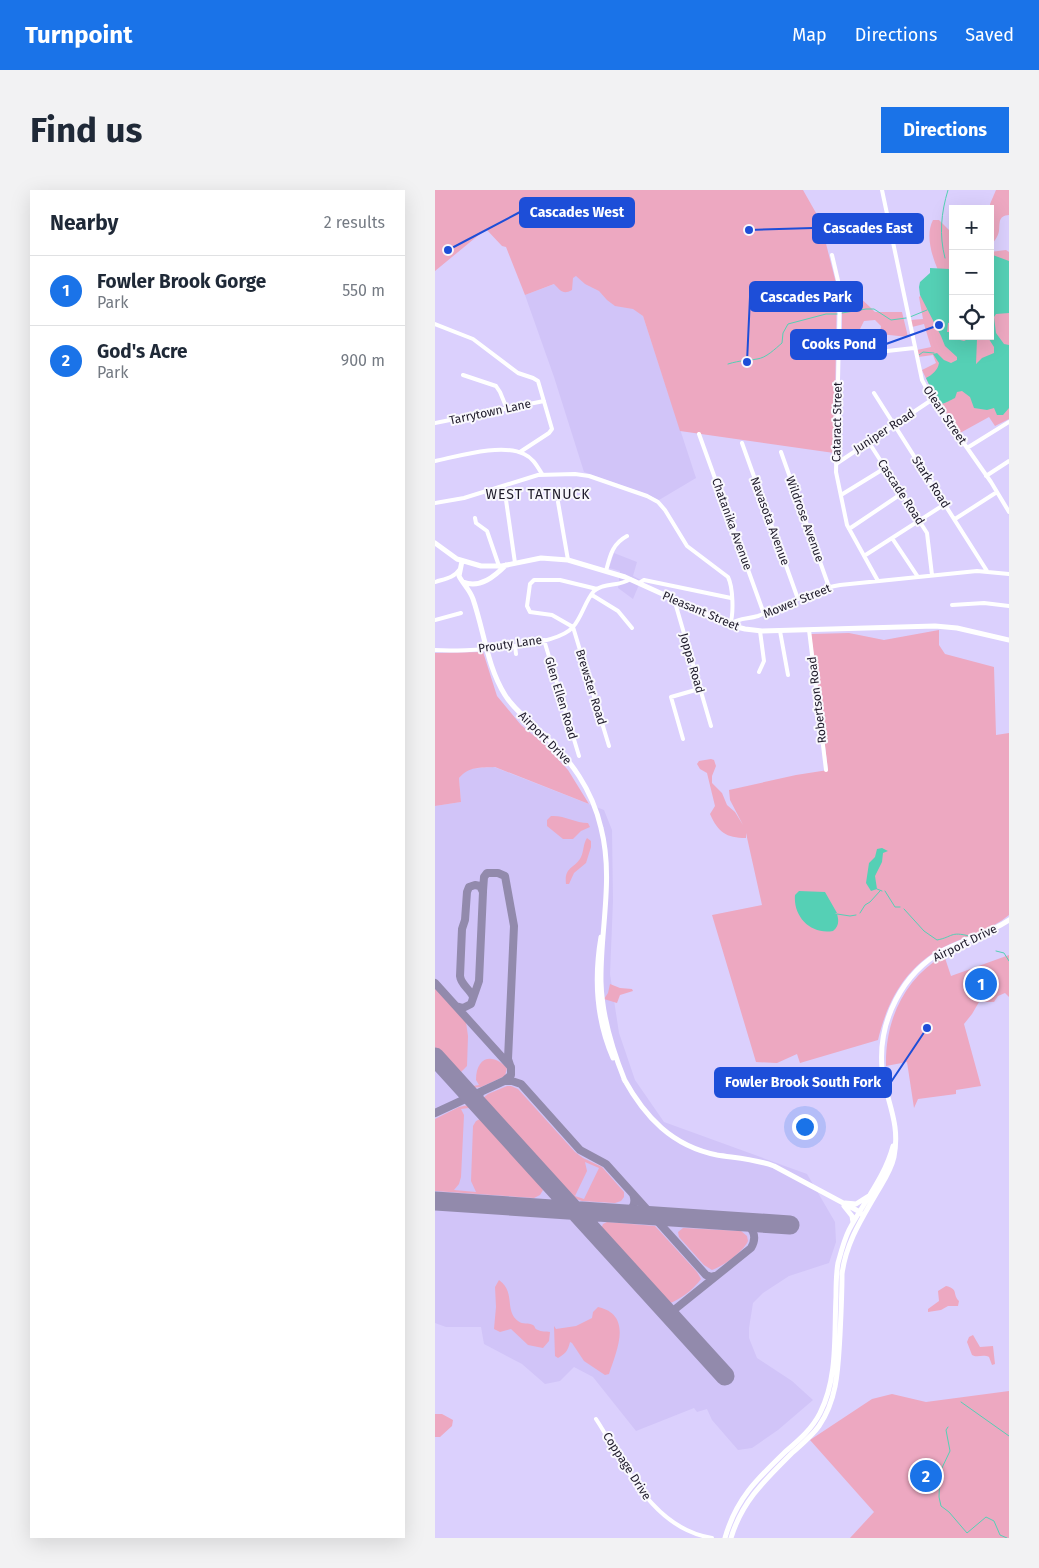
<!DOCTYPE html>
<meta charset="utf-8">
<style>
body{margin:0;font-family:"Fira Sans",sans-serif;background:#f2f2f3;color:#1f2937}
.controls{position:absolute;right:15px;top:15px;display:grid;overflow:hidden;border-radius:0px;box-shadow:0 5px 20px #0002}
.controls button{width:45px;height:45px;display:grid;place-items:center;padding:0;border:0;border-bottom:1px solid #e0e1e3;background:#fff;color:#1f2937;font:25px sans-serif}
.you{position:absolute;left:369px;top:936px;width:18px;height:18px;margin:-12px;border:4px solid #fff;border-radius:50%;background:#1a73e8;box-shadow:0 0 0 8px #1a73e833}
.badge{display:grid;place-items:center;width:32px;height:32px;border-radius:50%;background:#1a73e8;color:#fff;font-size:16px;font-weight:700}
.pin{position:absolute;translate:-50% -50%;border:2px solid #fff;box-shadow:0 1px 5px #0006}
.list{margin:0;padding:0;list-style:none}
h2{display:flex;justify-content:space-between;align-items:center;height:65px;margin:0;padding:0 20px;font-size:21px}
h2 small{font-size:16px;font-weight:400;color:#747a83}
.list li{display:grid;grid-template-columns:32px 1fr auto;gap:15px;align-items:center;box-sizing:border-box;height:70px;padding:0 20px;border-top:1px solid #e0e1e3}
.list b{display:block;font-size:19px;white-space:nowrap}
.list p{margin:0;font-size:16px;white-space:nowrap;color:#747a83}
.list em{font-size:16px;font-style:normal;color:#747a83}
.icon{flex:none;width:28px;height:28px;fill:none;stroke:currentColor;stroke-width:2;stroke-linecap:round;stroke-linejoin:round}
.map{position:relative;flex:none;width:574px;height:1348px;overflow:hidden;border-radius:0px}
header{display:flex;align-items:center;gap:30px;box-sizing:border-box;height:70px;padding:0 25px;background:#1a73e8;color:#fff}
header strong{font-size:24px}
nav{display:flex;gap:28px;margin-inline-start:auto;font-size:18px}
.intro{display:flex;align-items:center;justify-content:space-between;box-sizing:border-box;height:120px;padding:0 30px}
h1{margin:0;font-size:35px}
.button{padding:12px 22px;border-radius:0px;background:#1a73e8;color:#fff;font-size:18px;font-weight:700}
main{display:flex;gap:30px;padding:0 30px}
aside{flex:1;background:#fff;border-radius:0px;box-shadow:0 5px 20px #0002}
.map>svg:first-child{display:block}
</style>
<header>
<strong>Turnpoint</strong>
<nav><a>Map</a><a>Directions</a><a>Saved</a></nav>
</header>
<div class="intro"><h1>Find us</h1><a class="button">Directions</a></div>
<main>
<aside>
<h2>Nearby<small>2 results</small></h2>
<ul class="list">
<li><span class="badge">1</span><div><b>Fowler Brook Gorge</b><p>Park</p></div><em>550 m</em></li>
<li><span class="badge">2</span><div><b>God's Acre</b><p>Park</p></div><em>900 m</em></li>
</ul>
</aside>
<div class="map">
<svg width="574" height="1348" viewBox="0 0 574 1348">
<rect width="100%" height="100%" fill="#dbd0fd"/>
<!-- built -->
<path fill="#d1c4f8" d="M189,68l72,220 -37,22 -18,-8 -57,-20 -30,-95 -29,-82z
M179,363l23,9 -4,14 8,4 -8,19 -15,-11 2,-17 -11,-3z
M59,577l110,43 8,20 1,71 -3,73 9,59 16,47 29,42 143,52 28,48 1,20 -7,21 -40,13 -26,17 -10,10 -4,25v10l8,20 35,23 21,19 -35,30 -26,18 -14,2 -26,-30 -5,-11 -10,3 -3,-4 -58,23 -43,-54 -19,-10 -14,14 -15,3 -23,-20 -38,-20 -3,-17h-35l-11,-4v-517l26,-4 -2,-24 8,-9z"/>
<!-- green -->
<path fill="#eda8c1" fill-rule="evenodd" d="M0,0h368l17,30 17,67 -3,166 -154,-22 -37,-115 -10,-7 -18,-3 -8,-6 -8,-9 -14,-7 -9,-8 -3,2 -1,12c-9,5 -11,1 -18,-6l-29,11 -19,-48 -4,-1 -16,-17 -51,42z
M561,0h13v25c-11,1 -9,7 -10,16 -1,6 -5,11 -9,15v-42z
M498,30h6l14,14v102h37v-84l16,-2 3,2v167l-14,7 -6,-9 -29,16 -27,-40 -11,-23 14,-7 -3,-8 -15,2 -1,-7 14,-3 -7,-23 -12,3 -2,-7 13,-1 -4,-22 12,-10 7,-17c-6,-14 -13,-35 -5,-50z
M407,102c14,0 23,10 33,20h27l6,25 -28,-3 1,-8 -6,-6 -11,1 -6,12 -16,-1z
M504,440v15l6,9 49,13 2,68 13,-2v182c-18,15 -39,20 -59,29 -42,19 -62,54 -72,96l-78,23 -3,-9 -20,9 -21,-1 -44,-147 50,-10 -16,-72v5c-20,0 -28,-6 -36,-24l5,-8 -8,-33 -7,-4 -3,-5 2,-3 12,-2 3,1 2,6 -4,10v7l10,10 5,12 8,7 8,13 -13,-25 -1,-10 67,-15 32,-5 -17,-136 38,-1 35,7z
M48,462l14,44 24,29 23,19 24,26 21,34 -94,-37c-16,1 -25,-1 -36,11l2,24 -26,4v-153z
M116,626c13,-1 24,7 37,7l2,4 -9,4 -8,8h-10l-16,-13v-6z
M152,648l4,3v6l-5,16 -12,10 -5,11h-3c-2,-18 9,-15 15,-27 3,-6 2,-13 6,-19z
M509,765l7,21 58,-21v42l-4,-4 -7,3 -4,6h-15l-7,12 -8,10 17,62 -25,4v4l-38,5 -4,9 -7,-46 -21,4c-1,-46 18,-87 58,-111z
M175,794l10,4 12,1 1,2 -13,4 -3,8 -13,-4 4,-6z
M0,797l31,35 2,14 -1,30 -6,6 12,14 6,-1 -3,-5c0,-23 16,-28 31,-12l-2,8 -24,11 -9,1 -37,-41z
M72,896h4l7,3 57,63 8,6 19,9 22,25v5l-3,4 -6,2 -33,-2 -12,-4 -88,-98 6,-5zM150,972l14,6 -15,31 -9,-3 12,-25z
M34,915l71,77 3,8 -3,5 -6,3 -99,-7v-72l24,-12zM34,918l11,11 -4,2 -3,5 -2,55 5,11 -22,-2 5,-6 2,-7 3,-62 -3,-6z
M172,1032l48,4 42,46 4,7c-8,11 -20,20 -33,25l-66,-72 -1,-3 2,-5z
M248,1038l58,3 6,5 1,5c-4,10 -26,26 -36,29l-8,-5 -25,-28 -1,-5z
M64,1090c17,12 5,30 19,41 5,4 10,1 15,4 3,2 1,4 5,5 3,2 8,1 12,2l-1,9 -6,7 -15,-3 -17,-16 -11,3 -6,-3 2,-22 -1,-20z
M511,1096c13,3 6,8 13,15l-1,5h-10l-7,4 -13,2v-3l11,-8 -1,-10z
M163,1117c36,8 18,45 11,67l-4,1 -21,-14 -12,-18 -2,-1c-2,9 -5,12 -12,16l-3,-2 -1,-30 2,3 20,-3 16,-8 1,-6z
M538,1145l7,12 13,-1 2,18 -3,1 -3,-8c-6,-3 -12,1 -17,-2l-5,-13 2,-5z
M574,1201v147h-159l24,-26 -64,-72 62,-41 20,-5 34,8z
M0,1224h7l11,6 -1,6 -12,11h-5z"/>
<!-- water -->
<path fill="#55d0b5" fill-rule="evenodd" d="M555,64l19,7v52l-13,1 -2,3 2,16 8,11 5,1v63l-6,7h-6l-3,-7 -7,2 -13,-2 -4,-11 -8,-6 -5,1 -2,6c-4,2 -10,5 -13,6l-7,-7 -9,-19c6,-3 12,-8 13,-15l-6,-9 4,-1 7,7 7,3 6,-3v-3l-12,-11 -4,-10 -21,-41 -1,-8 1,-5 10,-9v-5l19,1 4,4v49l-5,1 -1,9h6v4h5l2,4 4,1 2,-1 1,-4h23zM552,146l7,11v6l-12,5 -6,6 1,-25z
M447,658l6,3 -5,2 -1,9 -7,14 2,13 -6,2 -5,-8 3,-20 6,-6 2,-8z
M364,701l26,1 12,21 -2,1h2c2,7 2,12 -4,17 -22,4 -40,-14 -38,-36z"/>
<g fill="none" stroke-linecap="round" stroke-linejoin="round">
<!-- stream -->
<path stroke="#55d0b5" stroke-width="1" d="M510,68c-6,-23 -4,-45 3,-68
M407,123l24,-4h8l17,11 15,-2
M475,127l17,-7
M484,165l4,-3 11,1
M293,174c13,-4 18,-3 29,-5 9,-1 18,-10 25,-16l1,-10 5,-9 38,-10h12
M442,699l5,2
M450,701l10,16h5
M469,719l20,22 13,9c16,-3 13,-9 32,-4
M425,723l5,-8 5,-3 10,-11
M402,724l13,2 6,-1
M561,761l8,2 5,8
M526,1212l48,34
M513,1237l-2,3 4,21 -10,21 -1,25 2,9 8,6 18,21 19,-16 8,4 6,14 7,3"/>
<!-- taxiway -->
<path stroke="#928aac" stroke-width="8" d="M48,701l1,-14 3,-4h11l7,3 9,50 -6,133 2,6
M0,793l76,84v8l-7,6h8l9,3 59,66 26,14 100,111 5,2 4,-1
M21,816l7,2 8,-4 8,-23 4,-89 -3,-6 -5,-1 -6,2 -2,5 -2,28 -3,9 -2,47c1,9 10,13 13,21
M44,916l-2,-8 4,-6
M0,923l69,-32
M187,1024c10,-3 15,-10 11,-20
M228,1118l6,3 5,-1 77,-62c7,-12 2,-22 -11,-26
M238,1129l-1,-5 2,-4"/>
<!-- runway -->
<path stroke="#928aac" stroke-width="19" d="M0,867l290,319
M0,1011l355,24"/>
<!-- minor -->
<path stroke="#fff" stroke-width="4" d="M447,0l40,190 8,15 61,87 18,30
M397,65l8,34 -4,183 11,53 31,56
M0,134l38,15 45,34 15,5 5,3 14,48 -3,4 -29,19
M443,162l36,-4
M28,185l33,11 4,6 7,17
M439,203l113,178
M0,233l109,-22
M264,244l65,180
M433,251l59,92 5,42
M307,253l56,156
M532,258l42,-26
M346,262l48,135
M0,271c24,-5 67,-18 89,-7 9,4 13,12 18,20
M401,274l97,-65
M551,286l23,-15
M406,305l44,-27
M71,310l9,63
M123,312l10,58
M0,313l29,-5 74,-23 37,-1 14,2 58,20 11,6 7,8 22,36 41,31c5,10 6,37 2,47
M40,328l1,5 11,8 12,35
M520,329l42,-27
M414,339l52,-35
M457,348l26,39
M429,366l81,-52
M171,381c4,-15 6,-27 21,-35
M0,392c9,-3 19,-4 24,-12
M204,393l5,-3 87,18
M162,399l-37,-9h-26l-4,4 -3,22 3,6 22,3 21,12 36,119
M157,405l26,16 14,17
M239,409l37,127
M517,415l32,-2 25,3
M0,430l26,-7
M297,433c7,-5 17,-4 26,-7 27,-10 53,-26 82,-31l137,-14 32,3
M374,440l17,140
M345,441l8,44
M109,450l35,116
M80,456l1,8
M0,460c27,2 120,-2 138,-23 9,-10 12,-26 21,-36 10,-9 26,-4 36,-12
M324,482l5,-11 -4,-30
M248,549l-12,-42 28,-8
M161,1229c30,46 55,109 116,119"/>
<!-- major -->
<path stroke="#fff" stroke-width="5" d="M0,353l22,16 24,7h21l39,-8 27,2 57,17 108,49 12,3 17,2 173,-5 22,2 52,12
M27,371l-3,15c4,8 11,14 14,23 11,32 14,67 32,96 9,15 25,26 37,38 29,27 50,56 59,95 13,50 -1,103 0,154 1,35 11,67 24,99
M28,392c17,7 32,-6 43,-17
M166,747c-7,41 -5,82 12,121
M189,889c21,38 48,67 93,76 19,3 38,4 57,11l86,46 3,4
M410,1013l11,1 11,-7
M409,1016l8,10 1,6
M290,1348c11,-39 32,-59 60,-86 14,-12 27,-23 35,-39 18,-35 14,-78 16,-116 0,-12 0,-23 2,-34 3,-11 6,-23 11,-33 14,-27 36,-53 44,-84
M296,1348c11,-37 35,-59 61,-85 10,-9 20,-17 27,-27 19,-28 19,-59 21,-91 1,-21 2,-41 2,-61 4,-31 19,-54 34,-80 7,-12 15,-23 18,-37 7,-36 -9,-57 -12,-89 -4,-47 20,-95 62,-118 22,-11 45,-16 65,-30"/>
</g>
<g text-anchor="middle" stroke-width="4" stroke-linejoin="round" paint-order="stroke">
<!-- street labels -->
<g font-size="12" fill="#1e1a2a" stroke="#f9f8fd">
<text transform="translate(55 222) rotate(-12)" y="4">Tarrytown Lane</text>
<text transform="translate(510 225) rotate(56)" y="4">Olean Street</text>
<text transform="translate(402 232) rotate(-89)" y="4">Cataract Street</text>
<text transform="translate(449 241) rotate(-33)" y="4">Juniper Road</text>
<text transform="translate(496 292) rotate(57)" y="4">Stark Road</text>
<text transform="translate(466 302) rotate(57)" y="4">Cascade Road</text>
<text transform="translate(370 329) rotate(70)" y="4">Wildrose Avenue</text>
<text transform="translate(335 331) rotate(70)" y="4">Navasota Avenue</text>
<text transform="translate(297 334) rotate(70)" y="4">Chatanika Avenue</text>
<text transform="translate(362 411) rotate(-22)" y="4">Mower Street</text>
<text transform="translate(266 421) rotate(23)" y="4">Pleasant Street</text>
<text transform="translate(75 454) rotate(-8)" y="4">Prouty Lane</text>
<text transform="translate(257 473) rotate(74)" y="4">Joppa Road</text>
<text transform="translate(156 497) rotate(73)" y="4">Brewster Road</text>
<text transform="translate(126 508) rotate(73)" y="4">Glen Ellen Road</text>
<text transform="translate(382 510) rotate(-97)" y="4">Robertson Road</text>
<text transform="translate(110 548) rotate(45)" y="4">Airport Drive</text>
<text transform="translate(530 753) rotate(-26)" y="4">Airport Drive</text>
<text transform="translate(192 1276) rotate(57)" y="4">Coppage Drive</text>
</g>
<!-- neighbourhood labels -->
<g font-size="14" letter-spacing="1" fill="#1e1a2a" stroke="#f9f8fd">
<text x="103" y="309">WEST TATNUCK</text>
</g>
</g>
<!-- callouts -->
<path fill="none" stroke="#1d4ed8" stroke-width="2" d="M13 60L85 22M314 40L378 38M312 172L315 107M504 135L451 154M492 838L456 892"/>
<g fill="#1d4ed8" stroke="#f9f8fd" stroke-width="2">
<circle cx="13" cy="60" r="5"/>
<circle cx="314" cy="40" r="5"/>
<circle cx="312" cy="172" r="5"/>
<circle cx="504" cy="135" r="5"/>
<circle cx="492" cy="838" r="5"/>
</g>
<g fill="#1d4ed8" stroke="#1d4ed8" stroke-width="2">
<rect x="85" y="8" width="114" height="29" rx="5"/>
<rect x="378" y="24" width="110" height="29" rx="5"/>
<rect x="315" y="92" width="112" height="29" rx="5"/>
<rect x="356" y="140" width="95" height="29" rx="5"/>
<rect x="280" y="878" width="176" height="29" rx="5"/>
</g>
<g font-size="14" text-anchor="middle" font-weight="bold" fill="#fff">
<text x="142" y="27">Cascades West</text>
<text x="433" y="43">Cascades East</text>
<text x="371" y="112">Cascades Park</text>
<text x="404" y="159">Cooks Pond</text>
<text x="368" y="897">Fowler Brook South Fork</text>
</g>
</svg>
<div class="controls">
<button>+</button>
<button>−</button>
<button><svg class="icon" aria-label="locate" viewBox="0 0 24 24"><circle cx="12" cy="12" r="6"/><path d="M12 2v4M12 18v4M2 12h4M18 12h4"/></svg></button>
</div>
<div class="you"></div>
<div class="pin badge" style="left:546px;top:794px">1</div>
<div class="pin badge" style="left:491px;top:1286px">2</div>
</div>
</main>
